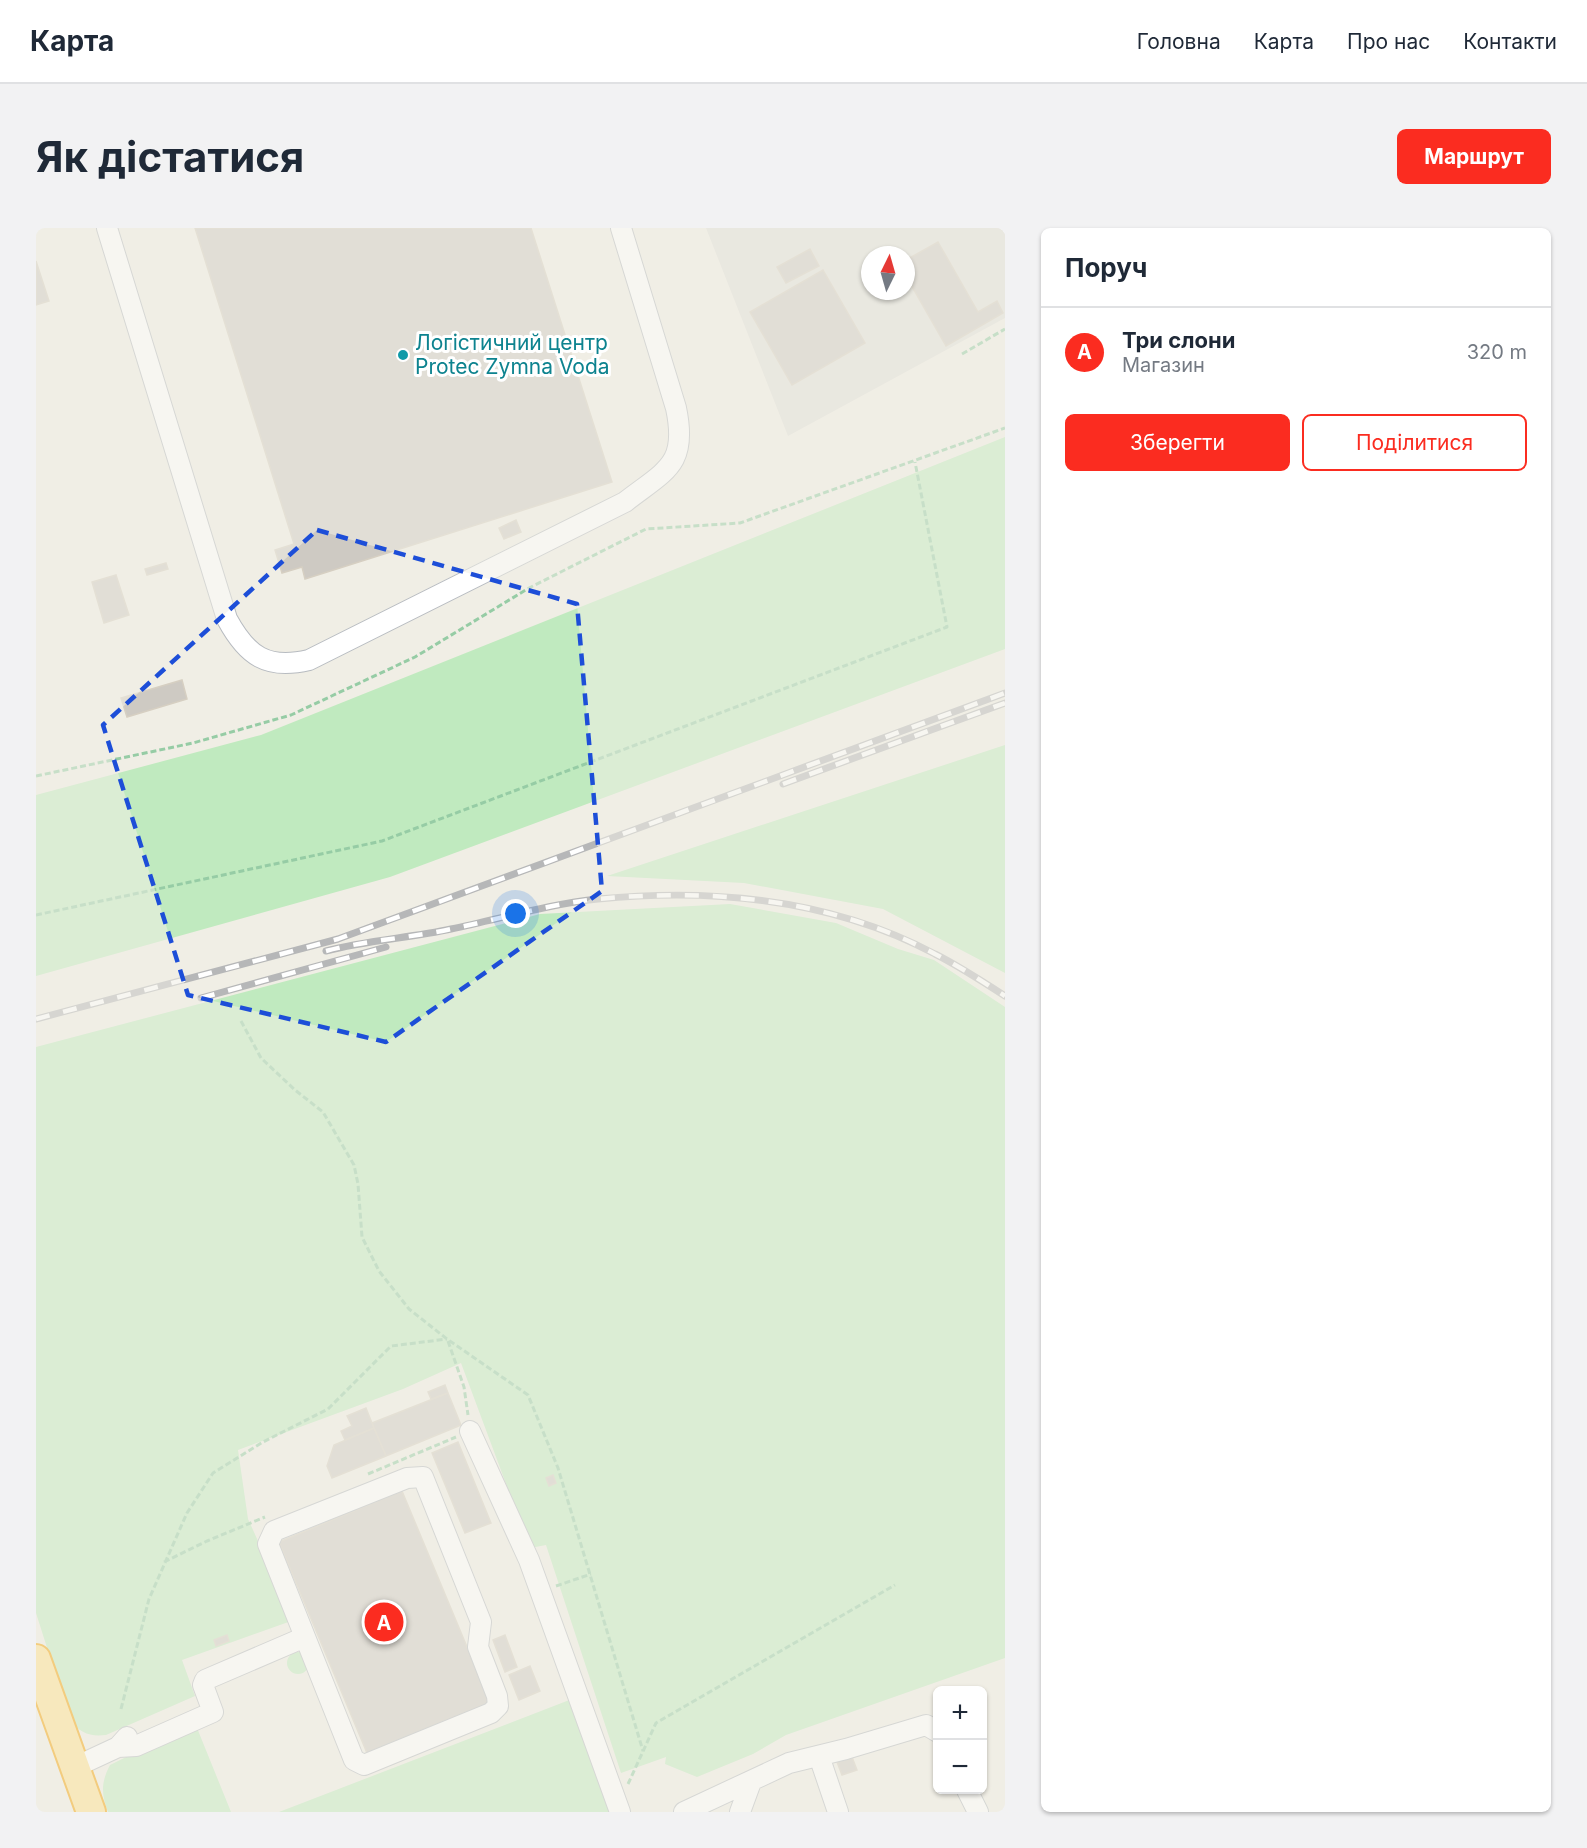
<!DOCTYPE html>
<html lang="uk">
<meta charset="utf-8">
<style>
body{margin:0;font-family:Inter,sans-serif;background:#f2f2f3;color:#1f2937}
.controls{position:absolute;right:18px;bottom:18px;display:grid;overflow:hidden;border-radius:9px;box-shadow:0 2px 4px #0004}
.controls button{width:54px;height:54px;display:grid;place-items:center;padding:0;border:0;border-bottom:2px solid #e0e1e3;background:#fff;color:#1f2937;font:30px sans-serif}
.compass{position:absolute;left:825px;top:18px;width:54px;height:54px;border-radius:50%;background:#fff;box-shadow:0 2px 4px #0004;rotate:5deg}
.you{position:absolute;left:480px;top:686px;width:21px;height:21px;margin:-15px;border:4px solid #fff;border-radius:50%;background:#1a73e8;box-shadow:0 0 0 9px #1a73e833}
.badge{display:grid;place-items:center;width:39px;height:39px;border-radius:50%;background:#fb2c20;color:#fff;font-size:20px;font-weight:700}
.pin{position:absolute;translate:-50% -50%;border:3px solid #fff;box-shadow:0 2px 6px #0006}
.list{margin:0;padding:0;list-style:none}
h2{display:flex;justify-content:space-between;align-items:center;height:78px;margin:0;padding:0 24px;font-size:26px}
h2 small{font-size:20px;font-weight:400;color:#747a83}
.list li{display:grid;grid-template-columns:39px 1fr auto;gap:18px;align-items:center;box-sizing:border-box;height:90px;padding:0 24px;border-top:2px solid #e0e1e3}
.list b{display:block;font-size:22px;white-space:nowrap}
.list p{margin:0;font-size:20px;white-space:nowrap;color:#747a83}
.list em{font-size:20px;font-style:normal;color:#747a83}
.actions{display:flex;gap:12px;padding:18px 24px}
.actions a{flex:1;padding:14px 0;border:2px solid #fb2c20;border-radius:9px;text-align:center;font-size:21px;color:#fb2c20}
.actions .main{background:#fb2c20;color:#fff}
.map{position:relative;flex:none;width:969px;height:1584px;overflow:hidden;border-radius:9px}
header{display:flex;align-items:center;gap:36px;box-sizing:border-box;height:84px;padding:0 30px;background:#fff;border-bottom:2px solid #e0e1e3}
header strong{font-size:28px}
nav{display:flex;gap:33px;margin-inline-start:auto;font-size:21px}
.intro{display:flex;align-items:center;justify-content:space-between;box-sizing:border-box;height:144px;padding:0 36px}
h1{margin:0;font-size:42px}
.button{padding:15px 27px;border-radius:9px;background:#fb2c20;color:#fff;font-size:21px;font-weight:700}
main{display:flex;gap:36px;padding:0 36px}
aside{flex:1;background:#fff;border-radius:9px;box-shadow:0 2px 4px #0004}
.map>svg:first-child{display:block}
</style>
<header>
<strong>Карта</strong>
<nav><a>Головна</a><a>Карта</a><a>Про нас</a><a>Контакти</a></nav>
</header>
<div class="intro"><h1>Як дістатися</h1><a class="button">Маршрут</a></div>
<main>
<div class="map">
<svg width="969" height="1584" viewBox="0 0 969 1584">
<rect width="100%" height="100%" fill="#f0eee5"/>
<!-- industrial -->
<path fill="#e1dfd9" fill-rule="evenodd" d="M670,0h299v90l-217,118zM834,27h36v36h-36z"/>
<!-- green -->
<path fill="#c0eabf" d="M969,209v212l-615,228 -354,99v-181l225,-60z
M969,517v228l-122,-64 -139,-26 -137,-7z
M694,676l106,19 62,26 36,11 71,47v651l-219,77 -33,19 -56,23 -32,-13 1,-7 -45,16 -75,-228 -16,3 -69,-185 -58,26 -165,61 10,69 46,101 -112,40 13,36 -89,39c-16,2 -26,-2 -36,-15l-34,-107v-566l504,-133z
M251 1435a11 11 0 1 1 22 0a11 11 0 1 1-22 0Z
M536,1471l38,113h-331z
M159,1495l36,89h-123c-7,-18 -7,-30 2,-47z"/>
<!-- building -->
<path fill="#cecac3" stroke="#d6cfc2" stroke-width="1.5" d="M159,0h336l81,254 -307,97 -3,-12 -20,6 -7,-23 19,-6z
M902,14l40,70 19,-11 6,12 -57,33 -40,-70v-16z
M774,21l9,17 -33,17 -9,-16z
M0,33l13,40 -13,4z
M787,42l42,73 -73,42 -42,-73z
M480,292l5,12 -17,7 -5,-11z
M130,335l2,6 -21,6 -2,-6z
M80,347l13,40 -25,8 -12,-41z
M146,452l5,19 -60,18 -6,-19z
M409,1157l3,8 -17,6 -3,-7z
M412,1165l13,32 -75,31 -14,-33z
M330,1180l8,20 -29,12 -4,-9 11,-5 -5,-10z
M338,1200l12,28 -54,22 -5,-12 7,-21z
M422,1214l33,81 -26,10 -33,-80z
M517,1247l3,8 -7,3 -3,-8z
M366,1263l88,211 -123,51 -88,-211z
M191,1407l2,6 -13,5 -2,-6z
M469,1407l12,32 -12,5 -12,-32z
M494,1438l10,25 -21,9 -10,-25z
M816,1529l5,13 -15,5 -5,-13z"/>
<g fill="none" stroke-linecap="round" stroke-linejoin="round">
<!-- minor casing -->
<g stroke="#b7bbc0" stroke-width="22">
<path id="minor" d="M71,0l120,391c20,37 40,51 82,41l316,-158c41,-32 63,-37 51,-94l-55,-180
M434,1203l59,129 91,252
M387,1249l58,145 -3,25 19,49 1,10 -7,7 -127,52 -10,-5 -86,-216 6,-13 133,-53z
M82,1519l18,-1 77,-34 -10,-27 2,-5 100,-43
M783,1528l19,56
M39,1539l43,-20 9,-10
M931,1562l11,22
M648,1584l105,-49 57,-14 80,-24 12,7
M704,1584l11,-30"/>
</g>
<!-- highway casing -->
<g stroke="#f5a200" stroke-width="32">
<path id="highway" d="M0,1431l55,153"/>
</g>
<!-- path -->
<path stroke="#96cca5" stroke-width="3" stroke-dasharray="6 3" stroke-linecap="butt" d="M926,126l43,-25
M0,548l157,-33 98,-28 124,-58 114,-69 117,-59 94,-6 265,-95
M0,687l346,-74 565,-214 -32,-165
M205,793l20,37 34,32 28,22 31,53 4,19 4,53 17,34 30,38 38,30 81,56 30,73 85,283
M412,1113l16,46 4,28
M332,1246l88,-37
M128,1334l43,-21 58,-24
M520,1358l35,-12
M85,1481l28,-110 38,-86 26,-40 50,-31 65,-33 63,-63 56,-7
M592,1556l28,-61 239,-138"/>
<!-- minor -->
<use href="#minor" stroke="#fff" stroke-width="20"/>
<!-- highway -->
<use href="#highway" stroke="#ffdf8d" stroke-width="28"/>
<!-- rail casing -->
<g stroke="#b6b7b8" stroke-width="7">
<path id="rail" d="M747,556l222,-81
M290,723c41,-11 84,-13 125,-22 49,-10 98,-25 147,-30 115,-11 234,0 337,55 24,12 47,27 70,42
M165,770l185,-51
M0,791l302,-80 667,-246"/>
</g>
<!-- rail -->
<use href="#rail" stroke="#fff" stroke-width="4.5" stroke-dasharray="14" stroke-linecap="butt"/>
</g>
<!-- marked area -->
<path d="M0 0H969V1584H0ZM281,302l260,74 25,287 -216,151 -198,-47 -85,-270z" fill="#f0eee5" fill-opacity=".55" fill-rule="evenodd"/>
<path fill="none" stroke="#1d4ed8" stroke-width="4.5" stroke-dasharray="12 8" stroke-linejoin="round" d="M281,302l260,74 25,287 -216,151 -198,-47 -85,-270z"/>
<!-- markers -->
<circle fill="#0f9aa8" stroke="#fff" stroke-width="2" cx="367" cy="127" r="6"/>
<g text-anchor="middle" stroke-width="6" stroke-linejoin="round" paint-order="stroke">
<!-- culture labels -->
<g font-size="21" fill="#0d838f" stroke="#fff" text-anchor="start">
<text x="379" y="122">Логістичний центр<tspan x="379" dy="24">Protec Zymna Voda</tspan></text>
</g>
</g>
</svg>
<div class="controls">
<button>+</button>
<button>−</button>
</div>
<svg class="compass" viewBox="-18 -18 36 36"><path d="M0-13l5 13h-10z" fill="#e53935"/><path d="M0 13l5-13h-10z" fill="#747a83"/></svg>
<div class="you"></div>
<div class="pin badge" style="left:348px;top:1394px">A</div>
</div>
<aside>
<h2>Поруч<small></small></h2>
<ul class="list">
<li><span class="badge">A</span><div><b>Три слони</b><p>Магазин</p></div><em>320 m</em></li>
</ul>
<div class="actions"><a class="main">Зберегти</a><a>Поділитися</a></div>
</aside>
</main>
